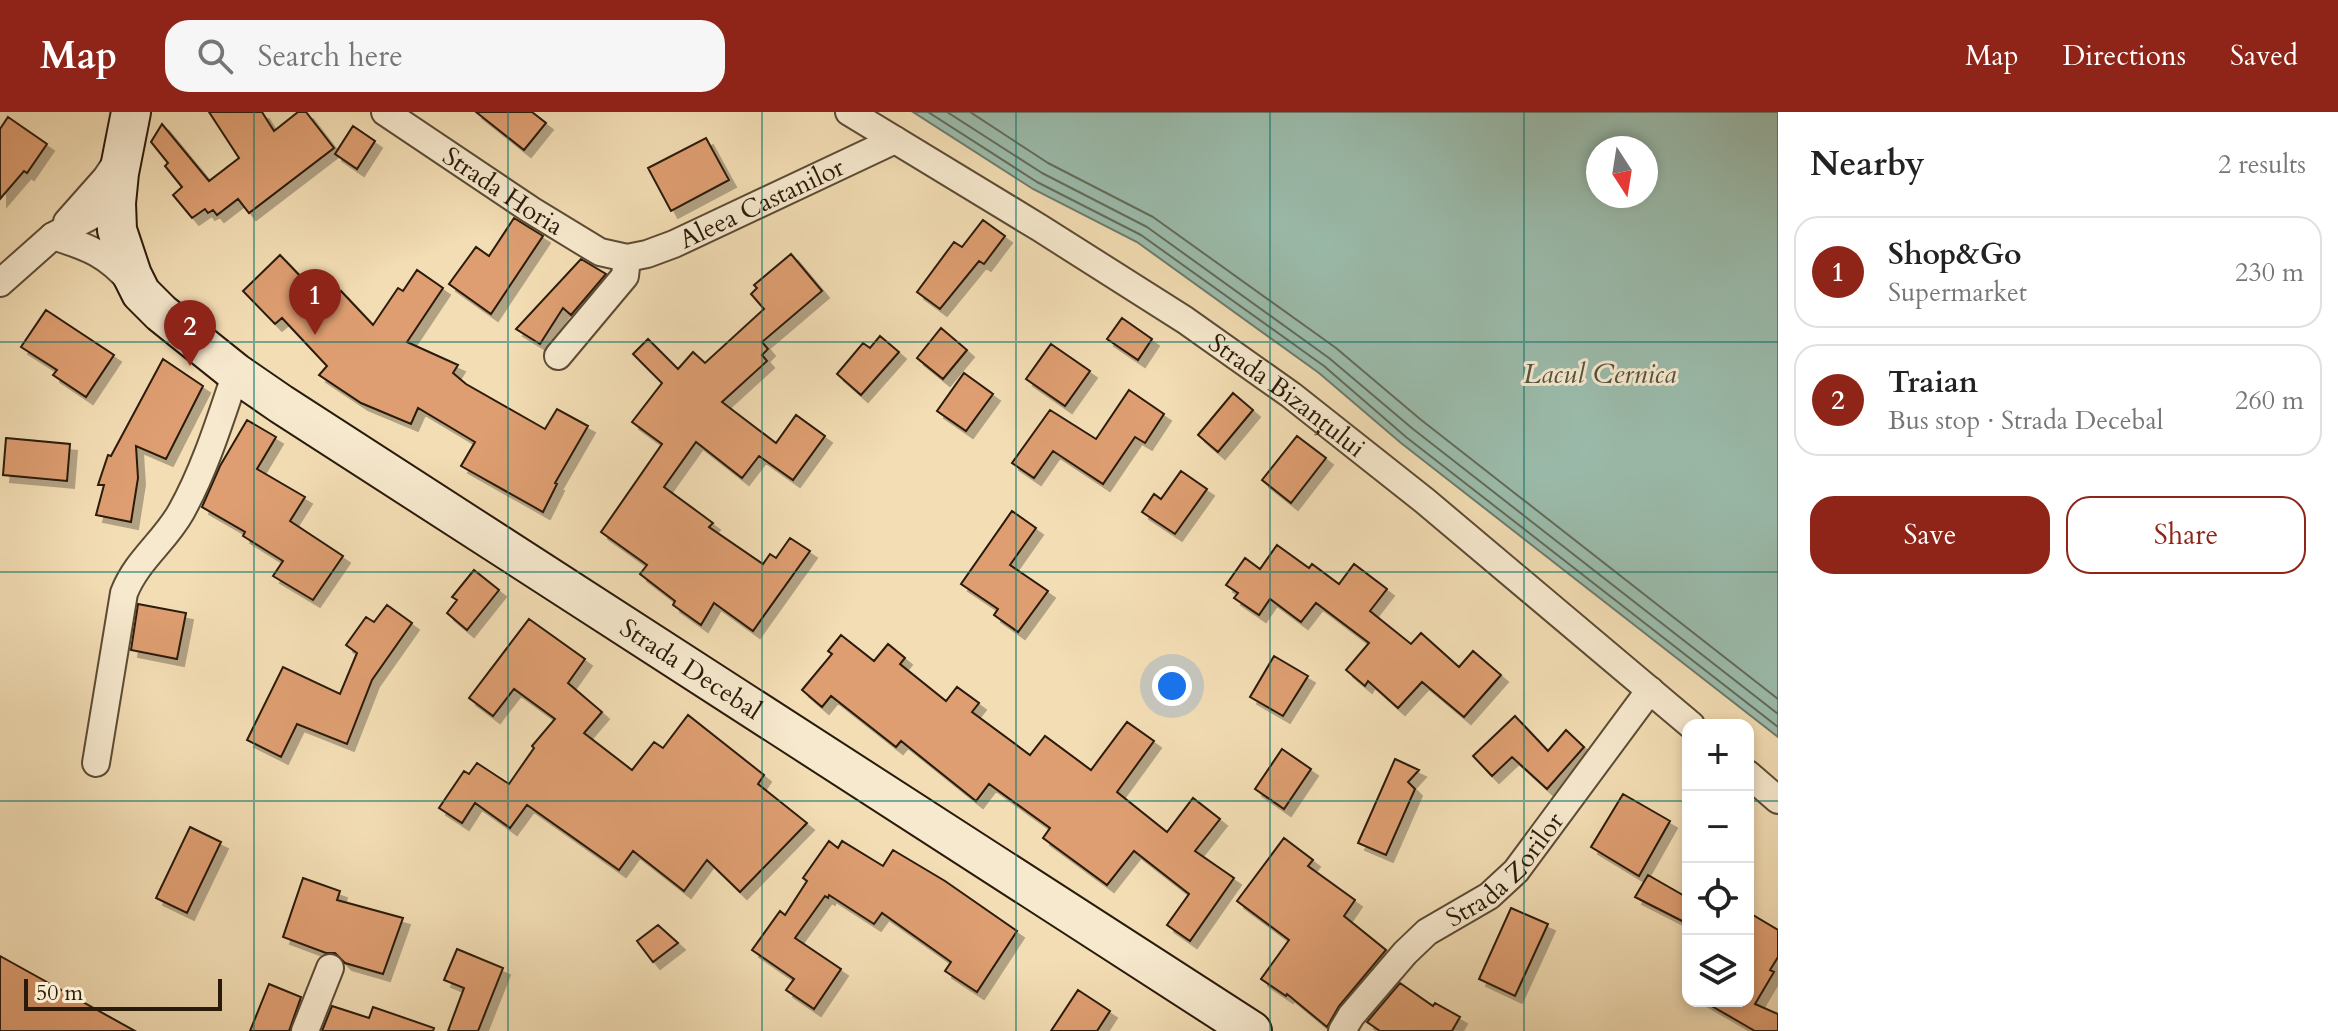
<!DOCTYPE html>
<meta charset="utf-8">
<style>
body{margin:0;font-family:Cardo,serif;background:#f6f6f6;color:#222}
.controls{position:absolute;right:24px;bottom:24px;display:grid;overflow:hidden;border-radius:16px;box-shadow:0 4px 12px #0003}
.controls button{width:72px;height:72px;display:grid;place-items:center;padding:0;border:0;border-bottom:2px solid #e0e0e0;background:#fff;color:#222;font:40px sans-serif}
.compass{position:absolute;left:1586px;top:24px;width:72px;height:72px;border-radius:50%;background:#fff;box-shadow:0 4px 12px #0003;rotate:168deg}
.scale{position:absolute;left:24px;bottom:20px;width:198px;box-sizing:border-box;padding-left:8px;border:4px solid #2a1a09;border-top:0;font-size:22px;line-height:28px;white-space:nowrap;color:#2a1a09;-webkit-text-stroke:6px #f7e9ce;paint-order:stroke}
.you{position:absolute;left:1172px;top:574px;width:28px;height:28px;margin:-20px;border:6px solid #fff;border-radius:50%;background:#1a73e8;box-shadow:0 0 0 12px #1a73e833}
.badge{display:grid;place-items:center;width:52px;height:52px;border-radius:50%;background:#8f2418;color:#fff;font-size:26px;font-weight:700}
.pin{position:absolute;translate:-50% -66px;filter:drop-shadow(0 2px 4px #0008)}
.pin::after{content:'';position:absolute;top:42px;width:28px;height:24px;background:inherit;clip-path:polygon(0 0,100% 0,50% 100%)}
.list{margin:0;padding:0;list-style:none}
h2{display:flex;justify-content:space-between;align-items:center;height:104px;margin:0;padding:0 32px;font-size:34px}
h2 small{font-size:26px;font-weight:400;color:#767676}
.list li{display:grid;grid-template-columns:52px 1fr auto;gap:24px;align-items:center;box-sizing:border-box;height:112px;margin:0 16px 16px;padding:0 16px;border:2px solid #e0e0e0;border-radius:24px}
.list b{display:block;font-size:30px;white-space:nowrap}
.list p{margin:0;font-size:26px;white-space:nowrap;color:#767676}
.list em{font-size:26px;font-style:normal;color:#767676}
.actions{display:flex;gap:16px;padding:24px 32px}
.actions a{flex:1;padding:18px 0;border:2px solid #8f2418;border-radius:24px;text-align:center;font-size:28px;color:#8f2418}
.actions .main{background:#8f2418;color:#fff}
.icon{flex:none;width:44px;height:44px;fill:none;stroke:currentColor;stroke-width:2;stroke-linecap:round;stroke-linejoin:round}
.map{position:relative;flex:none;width:1778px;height:919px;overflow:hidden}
header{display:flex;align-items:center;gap:48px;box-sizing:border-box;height:112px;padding:0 40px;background:#8f2418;color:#fff}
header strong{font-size:38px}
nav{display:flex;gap:44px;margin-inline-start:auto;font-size:28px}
.search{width:560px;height:72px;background:#f6f6f6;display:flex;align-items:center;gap:20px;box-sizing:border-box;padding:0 28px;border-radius:24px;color:#767676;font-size:30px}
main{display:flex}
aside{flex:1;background:#fff}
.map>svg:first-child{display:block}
</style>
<header>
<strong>Map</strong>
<div class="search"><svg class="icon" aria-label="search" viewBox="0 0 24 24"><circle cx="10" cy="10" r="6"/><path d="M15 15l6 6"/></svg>Search here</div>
<nav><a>Map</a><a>Directions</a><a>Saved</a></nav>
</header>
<main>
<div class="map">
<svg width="1778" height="919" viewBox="0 0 1778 919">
<defs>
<filter id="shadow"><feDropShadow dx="7" dy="7" stdDeviation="0" flood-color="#0004"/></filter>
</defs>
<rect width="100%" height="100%" fill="#f3ddb4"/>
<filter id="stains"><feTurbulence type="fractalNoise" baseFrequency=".0025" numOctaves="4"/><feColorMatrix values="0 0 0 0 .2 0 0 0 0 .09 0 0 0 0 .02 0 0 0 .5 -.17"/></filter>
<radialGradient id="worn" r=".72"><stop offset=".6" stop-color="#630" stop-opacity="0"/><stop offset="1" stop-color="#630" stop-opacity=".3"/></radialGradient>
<!-- water -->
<path fill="#9bbcac" stroke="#6e7b6b" stroke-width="2" fill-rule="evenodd" d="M913,0h865v625l-377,-294 -82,-70 -182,-131 -104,-53zM1598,36h48v48h-48z"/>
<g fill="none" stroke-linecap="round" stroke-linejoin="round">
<!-- shore -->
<path stroke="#626b5a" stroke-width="2" d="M928,0l109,70 104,53 183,131 82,71 372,290
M947,0l95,61 105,54 182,131 84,71 365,285
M970,0l78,51 105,54 183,131 84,71 358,280"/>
</g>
<!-- building -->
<path fill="#de9e71" stroke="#2a1a09" stroke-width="2" filter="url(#shadow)" d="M209,0h53l12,19 24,-19h8l28,36 -85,65 -11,-14 -21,16 -4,-5 -5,3 -3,-4 -13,9 -19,-23 9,-8 -17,-21 3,-3 -17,-21 11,-18 47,57 30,-23z
M476,0h56l14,11 -22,27z
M8,5l39,27 -20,29 -3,-2 -24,28v-70z
M353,14l22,15 -18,28 -22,-15z
M706,26l23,42 -58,31 -23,-43z
M514,106l29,18 -52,78 -42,-30 27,-37 13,9z
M983,108l22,16 -21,28 -5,-3 -39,48 -23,-17 37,-50 8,5z
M791,142l31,37 -60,51 6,7 -6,6 5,6 -45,41 54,41 20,-28 29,21 -32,44 -34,-24 -17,22 -46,-36 -32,45 49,36 -4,4 54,37 7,-10 6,4 14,-20 20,13 -57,80 -39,-28 -13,22 -28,-20 2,-4 -35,-27 7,-9 -46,-33 61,-88 -30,-22 30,-39 -29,-29 15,-15 30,30 15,-17 12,11 59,-54 -13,-15 6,-6 -3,-3z
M280,143l47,49 14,-13 32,34 25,-37 5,3 14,-21 26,18 -36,54 51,23 -5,8 13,11 79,45 12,-20 31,17 -33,57 2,1 -14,28 -82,-46 14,-24 -57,-34 -7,16 -50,-21 -42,-28 8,-9 -45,-48 -7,6 -32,-33z
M581,147l25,15 -35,41 -8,-7 -23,36 -24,-15z
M46,198l68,45 -28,42 -33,-22 4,-5 -36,-23z
M1122,206l30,21 -14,21 -31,-21z
M941,216l26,22 -24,29 -26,-21z
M880,224l19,16 -38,43 -24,-21 26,-31 7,5z
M1051,232l39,27 -25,35 -39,-27z
M163,247l40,27 -37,73 -30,-13 2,32 -7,44 -35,-7 8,-30h-6l10,-30 3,1z
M964,261l29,21 -27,37 -29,-20z
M1129,278l35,24 -19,29 -10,-6 -32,47 -50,-33 -19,27 -22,-15 38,-53 46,29z
M1233,281l20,17 -35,42 -20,-17z
M247,308l29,17 -19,32 48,28 -15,24 53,35 -30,44 -40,-24 10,-15 -40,-25 2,-4 -43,-25 18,-41z
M1297,324l29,22 -35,45 -29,-23z
M6,326l64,6 -3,37 -64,-6z
M1181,359l26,18 -32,45 -33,-22 12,-18 7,5z
M1012,399l24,17 -26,37 38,26 -30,41 -24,-17 4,-6 -37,-25z
M1277,433l32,23 3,-4 27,20 15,-20 33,25 -17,22 41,33 10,-11 38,34 14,-16 28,24 -37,42 -42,-35 -24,26 -30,-27 -3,5 -19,-16 23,-27 -53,-40 -15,19 -31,-23 -11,16 -25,-17 4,-5 -12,-8 19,-27 15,11z
M474,458l25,20 -32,40 -20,-17 10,-13 -5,-3z
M138,492l48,9 -9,46 -46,-9z
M387,493l25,18 -40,57 -25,64 -50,-20 -16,33 -34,-17 36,-73 57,27 17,-41 -11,-8 20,-28 8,5z
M529,507l56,40 -17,24 34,29 -18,21 48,37 22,-28 9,6 25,-33 76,60 -6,9 49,39 -67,69 -33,-32 -23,31 -51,-40 -14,19 -92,-65 -17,23 -35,-25 -13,20 -23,-15 25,-37 5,3 8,-11 32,21 25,-36 -2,-2 23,-27 -41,-30 -21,27 -24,-18z
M841,523l33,26 14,-17 17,14 -5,6 46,37 11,-14 22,16 -7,9 58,43 15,-19 46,34 36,-48 27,19 -37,51 50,40 26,-34 27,21 -25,32 39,27 -44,63 -23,-16 22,-31 -55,-43 -27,34 -64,-47 7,-10 -61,-44 -13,17 -75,-60 -5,6 -65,-51 -9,11 -20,-17 30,-36 -4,-3z
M1274,544l34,20 -25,40 -33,-19z
M1515,604l33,35 18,-21 18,17 -37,42 -35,-32 -20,19 -19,-20z
M1282,637l29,20 -27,40 -29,-20z
M1395,647l24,11 -11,12 7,7 -29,66 -28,-12z
M1623,682l47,27 -31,55 -48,-29z
M190,715l31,15 -34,71 -31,-15z
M1284,726l29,22 -5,6 47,34 -11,16 42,34 -47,56 -12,21 -40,-33 -1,2 -25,-17 28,-39 -52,-39z
M829,729l9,7 4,-7 41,25 10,-16 52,31 72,50 -40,61 -32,-21 6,-9 -69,-49 -8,11 -45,-29 -1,3 -3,-2 -30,42 46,31 -27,40 -28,-19 8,-11 -42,-29 28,-39 5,4 22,-34 -4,-3z
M1648,763l40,23v26l-53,-27z
M303,766l37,13 -3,9 66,18 -20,56 -38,-11 -10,-10h-9l-43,-16z
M1511,796l37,16 -33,72 -36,-17z
M1748,800l30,18v27l-8,13 4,2 -19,32 23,10v17h-23l-52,-30h45z
M658,813l20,18 -25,19 -16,-21z
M457,837l46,19 -25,63h-30l16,-43 -20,-8z
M0,844l135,75h-135z
M1400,871l33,23 2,-3 25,14 -8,14h-72l-13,-9z
M269,872l32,13 -12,34h-39z
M1078,878l32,21 -13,20h-46z
M332,894l37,12 4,-11 61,21 -1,3h-111z"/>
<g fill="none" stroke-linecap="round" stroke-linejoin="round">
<!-- minor casing -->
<g stroke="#5c4b34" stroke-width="30">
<g id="minor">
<path id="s1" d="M385,0l146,98 69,42 27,6 20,-4 27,-10 221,-104"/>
<path id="s2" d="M849,0l191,116 145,92 106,75 134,106 266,224"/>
<path d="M67,110l39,-44 12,-18"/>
<path d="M53,124c35,11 54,18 78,46"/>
<path d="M0,171l53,-47 63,-33"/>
<path d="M558,244l67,-80 2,-18"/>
<path d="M96,651l28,-170c13,-33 40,-51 57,-81 24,-43 39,-92 55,-139"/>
<path d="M1748,662l30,26"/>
<path d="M305,919l25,-63"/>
<path id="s3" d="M1342,919l9,-15 54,-63 22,-21 62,-36 27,-25 134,-181"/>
</g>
</g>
<!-- secondary casing -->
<g stroke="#2a1a09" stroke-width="42">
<g id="secondary">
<path id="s4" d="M131,0l-12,61 -3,30 1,27 15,45 9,18 20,20 75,60 45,31 971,627"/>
</g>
</g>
<!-- minor -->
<use href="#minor" stroke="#f7e9ce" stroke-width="26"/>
<!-- secondary -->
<use href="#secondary" stroke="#f7e9ce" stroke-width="38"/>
</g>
<!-- grid -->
<path fill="none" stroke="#0f766e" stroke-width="2" stroke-opacity="0.55" d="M254,0v919M508,0v919M762,0v919M1016,0v919M1270,0v919M1524,0v919M0,230h1778M0,460h1778M0,689h1688M1748,689h30"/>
<g text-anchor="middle" stroke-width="6" stroke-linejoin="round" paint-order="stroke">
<!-- street labels -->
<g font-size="26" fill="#2a1a09" stroke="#f7e9ce">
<text dy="9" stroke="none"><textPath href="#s1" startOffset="142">Strada Horia</textPath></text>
<text dy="9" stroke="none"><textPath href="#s1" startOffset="430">Aleea Castanilor</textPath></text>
<text dy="9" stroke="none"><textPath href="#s2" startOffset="522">Strada Bizanțului</textPath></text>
<text dy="9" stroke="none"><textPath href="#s4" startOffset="854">Strada Decebal</textPath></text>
<text dy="9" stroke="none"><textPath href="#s3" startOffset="232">Strada Zorilor</textPath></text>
</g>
<!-- water labels -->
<g font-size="28" font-style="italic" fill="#525342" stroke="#f7e9ce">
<text x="1600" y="271">Lacul Cernica</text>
</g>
</g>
<rect width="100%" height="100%" filter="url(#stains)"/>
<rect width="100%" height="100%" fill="url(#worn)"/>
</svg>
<div class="controls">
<button>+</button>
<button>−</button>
<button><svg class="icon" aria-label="locate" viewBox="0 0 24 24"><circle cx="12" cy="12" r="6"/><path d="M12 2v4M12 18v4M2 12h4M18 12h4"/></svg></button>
<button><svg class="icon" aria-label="layers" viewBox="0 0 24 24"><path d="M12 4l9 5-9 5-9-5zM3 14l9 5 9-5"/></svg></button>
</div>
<svg class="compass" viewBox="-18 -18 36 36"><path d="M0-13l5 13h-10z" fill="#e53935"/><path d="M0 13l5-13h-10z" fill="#767676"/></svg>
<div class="scale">50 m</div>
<div class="you"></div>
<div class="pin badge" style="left:315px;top:223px">1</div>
<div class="pin badge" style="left:190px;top:254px">2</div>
</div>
<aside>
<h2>Nearby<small>2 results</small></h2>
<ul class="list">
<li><span class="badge">1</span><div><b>Shop&amp;Go</b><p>Supermarket</p></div><em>230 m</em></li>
<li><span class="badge">2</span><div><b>Traian</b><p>Bus stop · Strada Decebal</p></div><em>260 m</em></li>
</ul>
<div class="actions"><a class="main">Save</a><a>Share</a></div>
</aside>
</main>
